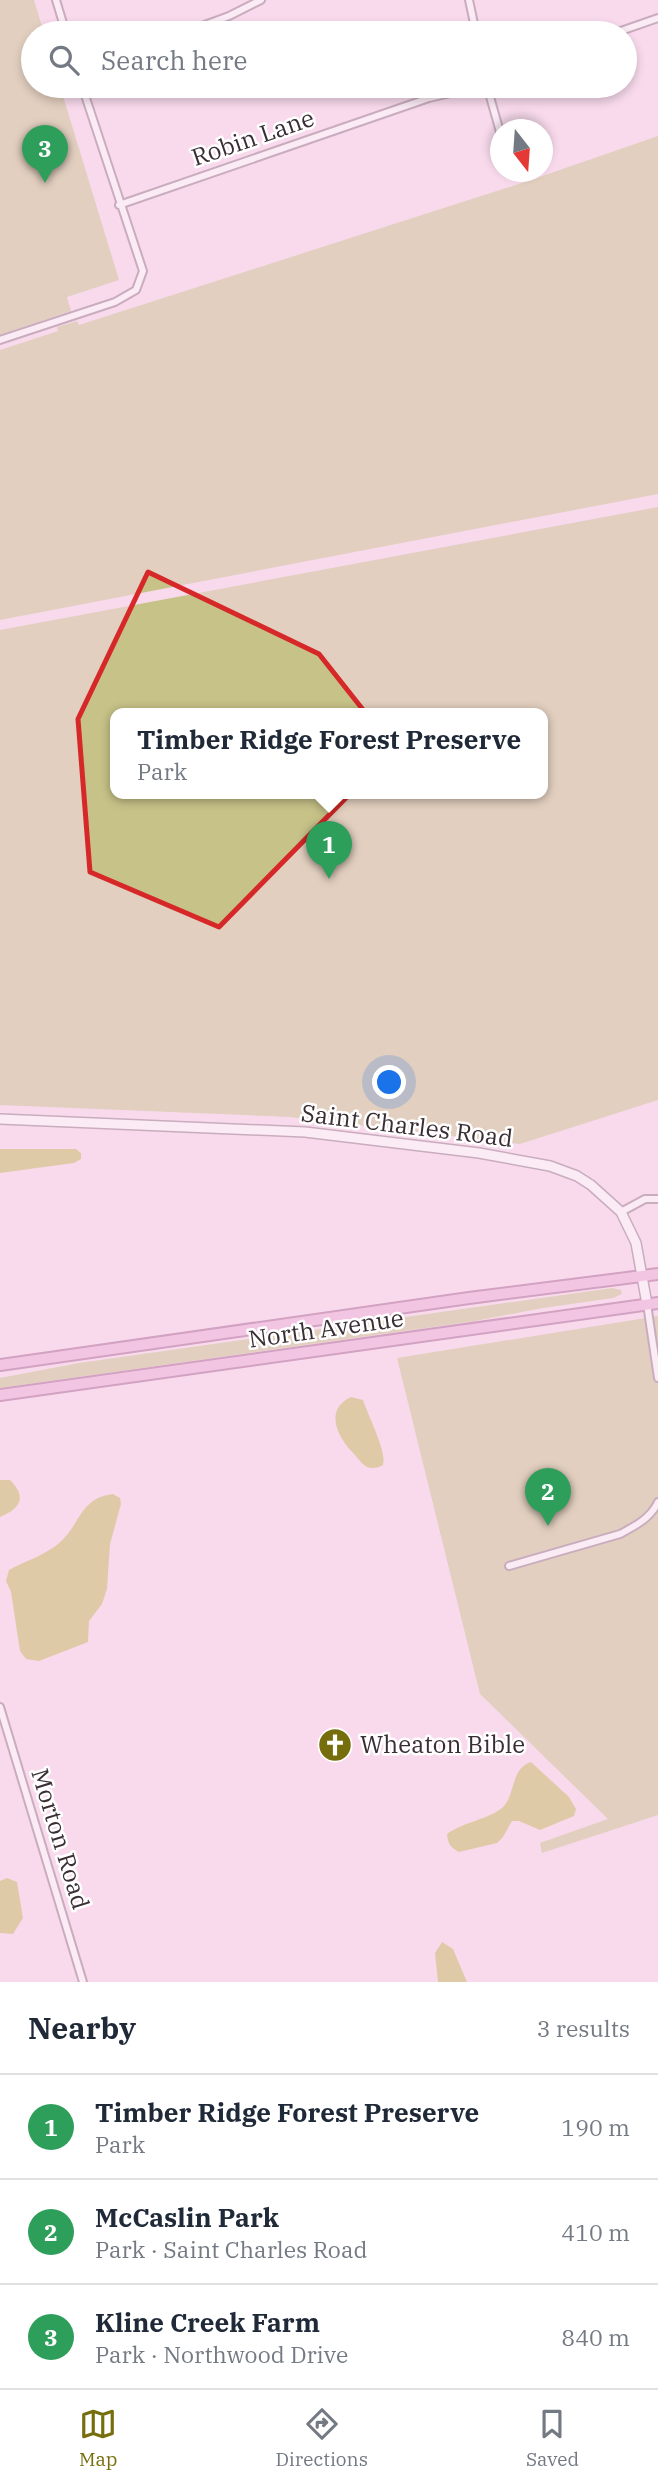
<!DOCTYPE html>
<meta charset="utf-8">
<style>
body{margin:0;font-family:"IBM Plex Serif",serif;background:#f6f6f7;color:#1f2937}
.compass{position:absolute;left:490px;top:119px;width:63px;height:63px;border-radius:50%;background:#fff;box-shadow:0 4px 10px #0003;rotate:163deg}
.you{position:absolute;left:390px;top:1083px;width:24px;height:24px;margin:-18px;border:5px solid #fff;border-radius:50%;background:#1a73e8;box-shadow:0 0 0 10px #1a73e833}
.badge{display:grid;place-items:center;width:46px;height:46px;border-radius:50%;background:#766e0c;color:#fff;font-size:23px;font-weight:700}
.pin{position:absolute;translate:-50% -58px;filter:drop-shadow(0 2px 4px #0008)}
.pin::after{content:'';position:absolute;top:37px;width:24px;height:21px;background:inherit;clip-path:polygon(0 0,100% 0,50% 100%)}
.popup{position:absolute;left:110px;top:708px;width:438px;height:91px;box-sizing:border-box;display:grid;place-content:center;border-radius:14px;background:#fff;filter:drop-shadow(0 2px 5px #0005);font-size:23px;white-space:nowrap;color:#747a83}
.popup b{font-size:26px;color:#1f2937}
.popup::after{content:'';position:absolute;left:50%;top:100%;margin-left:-14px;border:14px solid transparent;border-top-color:#fff}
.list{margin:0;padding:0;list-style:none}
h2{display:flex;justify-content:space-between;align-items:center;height:91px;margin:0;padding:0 28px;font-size:30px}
h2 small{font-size:23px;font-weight:400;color:#747a83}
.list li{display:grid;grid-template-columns:46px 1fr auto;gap:21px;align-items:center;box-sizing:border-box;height:105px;padding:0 28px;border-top:2px solid #e0e1e3}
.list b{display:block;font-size:26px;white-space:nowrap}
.list p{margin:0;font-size:23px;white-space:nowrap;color:#747a83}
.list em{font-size:23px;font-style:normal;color:#747a83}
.icon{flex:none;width:38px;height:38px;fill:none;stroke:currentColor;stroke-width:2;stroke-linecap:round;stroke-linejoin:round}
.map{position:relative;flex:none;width:658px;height:1982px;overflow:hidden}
.search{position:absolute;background:#fff;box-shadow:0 4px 10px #0003;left:21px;right:21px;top:21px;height:77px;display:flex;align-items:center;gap:18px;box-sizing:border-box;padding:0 24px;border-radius:38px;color:#747a83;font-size:26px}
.sheet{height:406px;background:#fff}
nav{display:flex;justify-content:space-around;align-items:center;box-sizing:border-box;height:98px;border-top:2px solid #e0e1e3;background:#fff;font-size:19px;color:#747a83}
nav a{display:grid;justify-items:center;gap:4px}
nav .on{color:#766e0c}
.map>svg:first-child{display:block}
</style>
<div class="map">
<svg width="658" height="1982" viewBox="0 0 658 1982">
<rect width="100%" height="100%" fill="#f8daec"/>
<!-- green -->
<path fill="#c7c288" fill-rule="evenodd" d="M0,0h34l10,33h-11v53h27l59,194 -52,17 4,14 -71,24z
M658,136v358l-658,126v-270l58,-19 -1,-4 20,-6 2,4 446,-143z
M658,507v593l-138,44 -230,-27 -290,-12v-475zM116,713h426v80h-426z
M612,1288l9,2 1,4 -9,4 -70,10 -68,13 -475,67v-10l79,-15z
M658,1316v499l-116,38 -2,-10 68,-24 -128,-125 -83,-336z"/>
<!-- water -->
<path fill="#c0b755" d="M0,1149h76l5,4v6l-7,4 -74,10z
M351,1397l12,3c5,16 24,51 20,65 -5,3 -11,4 -16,2 -4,-2 -9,-8 -12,-12 -17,-16 -32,-45 -4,-58z
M0,1480h10c17,17 11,28 -10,37z
M113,1494l7,4 1,6 -11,40 -3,45 -5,15 -13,17 -1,21 -49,19 -13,-2 -6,-8 -9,-59 -5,-11 3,-11c16,-9 34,-14 49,-26 23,-19 21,-46 55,-50z
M531,1762l38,35 7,12 -2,7 -34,14 -21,-9h-7l-9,16 -6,6 -38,9c-9,-5 -11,-8 -12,-18 16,-12 43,-15 56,-27 13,-13 7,-38 28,-45z
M7,1878l10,4 6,36 -10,16 -13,-1v-52z
M442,1942l11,7 14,33h-29l-3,-29z"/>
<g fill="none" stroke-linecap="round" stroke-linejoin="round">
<!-- street casing -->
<g stroke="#907585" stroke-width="10">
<path id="street" d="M56,0l10,33
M469,0l7,33
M183,33l46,-17 32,-16
M615,33l43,-15
M487,86l13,46
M513,172v1
M119,205l310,-107 52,-12
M0,340l115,-38 21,-12 7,-19 -61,-185
M621,1212l24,-13h13
M647,1304l11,74
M509,1566l111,-32c15,-8 31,-16 38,-32
M0,1707l83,275"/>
</g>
<!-- secondary casing -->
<g stroke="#907585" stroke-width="12">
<path id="secondary" d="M0,1119l305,13 174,21 71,13 27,10 14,9 30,27 15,31 11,61"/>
</g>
<!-- primary casing -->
<g stroke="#a65d8e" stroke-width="14">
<path id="primary" d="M0,1365l469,-67 189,-24
M0,1395l658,-92"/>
</g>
<!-- street -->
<use href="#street" stroke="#fff" stroke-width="6"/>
<!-- secondary -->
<use href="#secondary" stroke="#fff" stroke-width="9"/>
<!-- primary -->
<use href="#primary" stroke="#ecadd8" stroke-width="10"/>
</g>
<!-- marked area -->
<path d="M0 0H658V1982H0ZM148,572l171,82 75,95 -175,178 -129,-55 -12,-153z" fill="#f8daec" fill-opacity=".55" fill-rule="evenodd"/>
<path fill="none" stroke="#d62828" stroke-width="5" stroke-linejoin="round" d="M148,572l171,82 75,95 -175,178 -129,-55 -12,-153z"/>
<!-- icons -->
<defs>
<g id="church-disc" transform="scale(1.75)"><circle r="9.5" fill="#766e0c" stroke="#fff"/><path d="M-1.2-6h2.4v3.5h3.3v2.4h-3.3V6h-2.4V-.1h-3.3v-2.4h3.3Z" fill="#fff"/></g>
</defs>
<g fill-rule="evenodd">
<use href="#church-disc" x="335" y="1745"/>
</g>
<g text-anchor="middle" stroke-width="5" stroke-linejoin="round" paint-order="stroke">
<!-- street labels -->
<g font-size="24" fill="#3a2e35" stroke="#fff">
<text transform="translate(253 138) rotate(-19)" y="8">Robin Lane</text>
<text transform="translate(407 1126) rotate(7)" y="8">Saint Charles Road</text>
<text transform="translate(326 1329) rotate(-8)" y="8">North Avenue</text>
<text transform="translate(60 1839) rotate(73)" y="8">Morton Road</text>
</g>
<!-- poi labels -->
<g font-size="24" fill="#3a2e35" stroke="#fff" text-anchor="start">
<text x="360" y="1753">Wheaton Bible</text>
</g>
</g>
</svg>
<svg class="compass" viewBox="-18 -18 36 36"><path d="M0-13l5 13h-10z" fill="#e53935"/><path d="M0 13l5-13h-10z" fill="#747a83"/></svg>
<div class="you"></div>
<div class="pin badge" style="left:329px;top:879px;background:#2e9e5b">1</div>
<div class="popup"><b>Timber Ridge Forest Preserve</b>Park</div>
<div class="pin badge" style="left:548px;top:1526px;background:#2e9e5b">2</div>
<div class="pin badge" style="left:45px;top:183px;background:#2e9e5b">3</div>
<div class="search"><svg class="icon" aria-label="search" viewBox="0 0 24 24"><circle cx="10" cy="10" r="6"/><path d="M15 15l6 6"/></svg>Search here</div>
</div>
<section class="sheet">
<h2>Nearby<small>3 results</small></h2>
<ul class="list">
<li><span class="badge" style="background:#2e9e5b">1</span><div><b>Timber Ridge Forest Preserve</b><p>Park</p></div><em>190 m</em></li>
<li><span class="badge" style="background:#2e9e5b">2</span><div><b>McCaslin Park</b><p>Park · Saint Charles Road</p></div><em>410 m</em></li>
<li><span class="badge" style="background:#2e9e5b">3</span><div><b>Kline Creek Farm</b><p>Park · Northwood Drive</p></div><em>840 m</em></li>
</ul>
</section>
<nav>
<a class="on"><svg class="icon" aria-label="map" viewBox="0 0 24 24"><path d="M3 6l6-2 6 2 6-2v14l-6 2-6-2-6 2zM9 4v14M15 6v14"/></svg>Map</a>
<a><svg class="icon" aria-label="directions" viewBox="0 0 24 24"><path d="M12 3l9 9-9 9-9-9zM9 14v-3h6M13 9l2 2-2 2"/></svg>Directions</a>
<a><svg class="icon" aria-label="saved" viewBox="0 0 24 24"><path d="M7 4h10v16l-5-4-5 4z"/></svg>Saved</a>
</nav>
